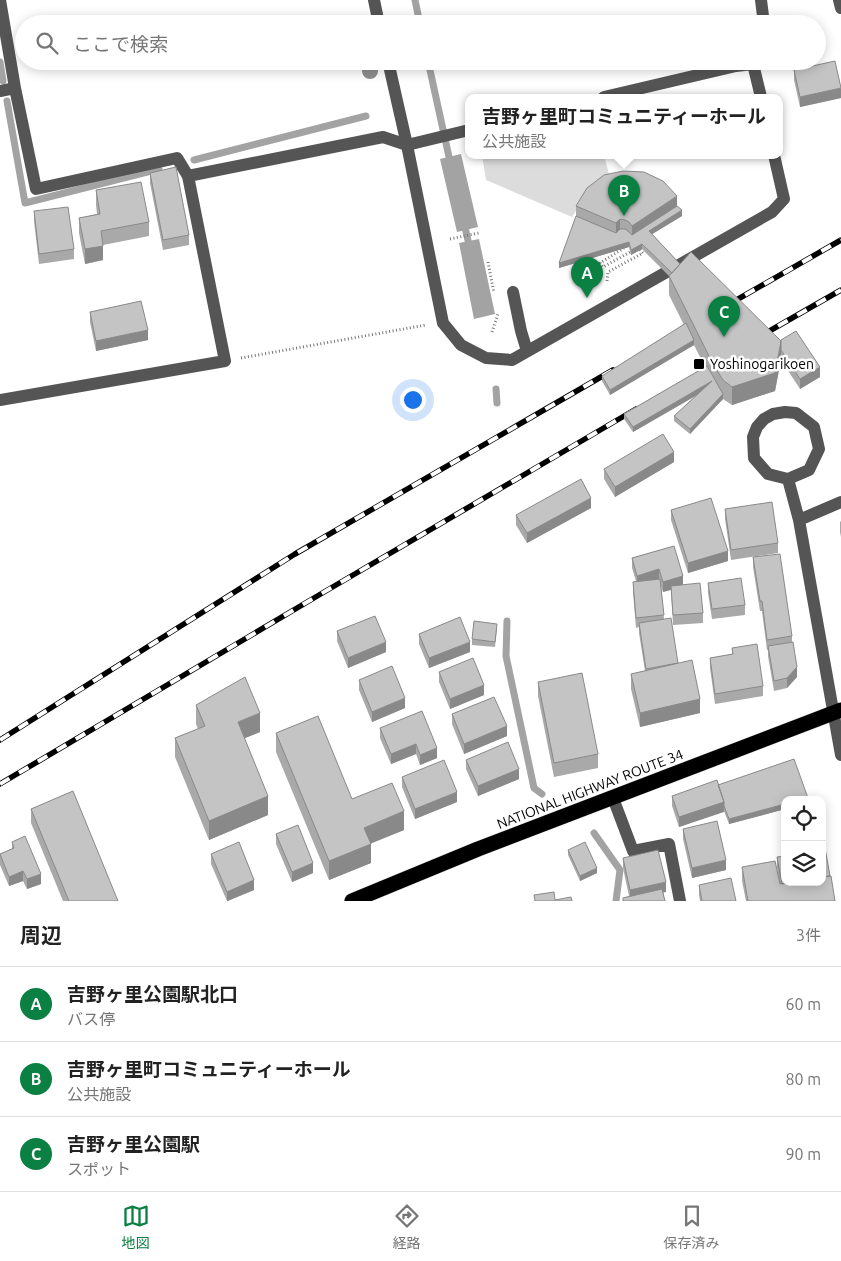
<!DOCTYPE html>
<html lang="ja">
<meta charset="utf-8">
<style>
body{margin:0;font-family:Ubuntu,"Noto Sans JP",sans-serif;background:#f2f2f2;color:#222}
.controls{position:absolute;right:15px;bottom:15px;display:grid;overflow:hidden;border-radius:10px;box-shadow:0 2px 12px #0003}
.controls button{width:45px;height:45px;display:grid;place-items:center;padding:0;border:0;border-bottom:1px solid #e0e0e0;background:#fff;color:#222;font:25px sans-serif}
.you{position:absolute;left:412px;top:399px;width:18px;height:18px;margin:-12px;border:4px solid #fff;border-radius:50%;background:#1a73e8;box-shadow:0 0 0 8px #1a73e833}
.badge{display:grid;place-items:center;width:32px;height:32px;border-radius:50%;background:#0b8043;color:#fff;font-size:16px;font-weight:700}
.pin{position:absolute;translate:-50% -41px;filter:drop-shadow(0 1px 2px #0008)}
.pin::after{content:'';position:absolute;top:26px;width:18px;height:15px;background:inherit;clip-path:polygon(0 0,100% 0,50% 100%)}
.popup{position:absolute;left:465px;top:94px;width:318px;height:65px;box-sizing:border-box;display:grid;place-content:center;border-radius:10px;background:#fff;filter:drop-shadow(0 1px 4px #0005);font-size:16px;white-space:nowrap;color:#767676}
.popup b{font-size:19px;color:#222}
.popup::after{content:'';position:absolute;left:50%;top:100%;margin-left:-10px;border:10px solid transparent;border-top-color:#fff}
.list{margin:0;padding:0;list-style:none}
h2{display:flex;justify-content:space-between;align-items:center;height:65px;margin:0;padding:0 20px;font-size:21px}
h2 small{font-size:16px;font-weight:400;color:#767676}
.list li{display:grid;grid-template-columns:32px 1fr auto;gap:15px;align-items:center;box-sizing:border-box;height:75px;padding:0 20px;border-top:1px solid #e0e0e0}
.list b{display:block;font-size:19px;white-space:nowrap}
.list p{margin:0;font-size:16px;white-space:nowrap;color:#767676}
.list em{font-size:16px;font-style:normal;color:#767676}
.icon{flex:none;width:28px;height:28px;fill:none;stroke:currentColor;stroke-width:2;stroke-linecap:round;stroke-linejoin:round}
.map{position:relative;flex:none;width:841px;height:901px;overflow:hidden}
.search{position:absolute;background:#fff;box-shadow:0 2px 12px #0003;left:15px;right:15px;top:15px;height:55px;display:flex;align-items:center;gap:12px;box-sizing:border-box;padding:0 18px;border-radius:28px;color:#767676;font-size:19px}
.sheet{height:290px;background:#fff}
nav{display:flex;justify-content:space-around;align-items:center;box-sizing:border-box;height:70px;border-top:1px solid #e0e0e0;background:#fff;font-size:14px;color:#767676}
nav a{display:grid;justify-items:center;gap:2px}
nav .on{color:#0b8043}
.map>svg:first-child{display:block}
</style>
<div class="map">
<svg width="841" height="901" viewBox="0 0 841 901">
<rect width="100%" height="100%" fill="#fff"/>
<!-- green -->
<path fill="#dcdcdc" d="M482,155h122l5,19 -21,18 -16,25 -86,-37z"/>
<!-- water -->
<path fill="#a3a3a3" d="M461,154l17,73 -21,5 -17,-73z
M479,239l16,75 -21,5 -15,-76z"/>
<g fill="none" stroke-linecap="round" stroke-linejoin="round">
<!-- stream -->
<path stroke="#a3a3a3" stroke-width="7" d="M415,0l5,24
M428,61l23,105
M0,62l3,19
M7,101l18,102 134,-34
M194,160l172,-44
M464,223l6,26
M496,389l1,14
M507,621l-1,35 28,132 8,6
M594,833l26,37 -4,31"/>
<!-- highway casing -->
<g stroke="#dbdbdb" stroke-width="16">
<path id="highway" d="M352,901l126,-52 363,-139"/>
</g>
<!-- path -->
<path stroke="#777" stroke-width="3" stroke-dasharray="1 2.5" stroke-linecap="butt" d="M450,239l29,-6
M624,248l-24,15 3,4 29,-16
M488,262l6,31
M607,281l1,-9 35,-19 -5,-5
M492,332l6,-18
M241,358l185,-33"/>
<!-- minor -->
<path stroke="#555" stroke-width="12" d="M0,0l15,88
M374,0l5,24
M761,0l3,24
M839,0l2,8
M388,61l19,84 36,178 18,22 25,13 26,2 260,-148 12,-13 -10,-44
M753,64l8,33
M0,91l15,-3 21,101 141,-31 11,18 37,185 -225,39
M604,97l132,-31 17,-2 3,-3
M188,176l195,-39 24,8 62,-15
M513,292l8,39 6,20
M785,412l11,1 18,14 5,22 -10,21 -21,9 -20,-5 -14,-16 -1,-21 4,-10 7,-8 9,-5z
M788,479l11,41 42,235
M799,520l42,-18
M613,798l20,53 36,-7 11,57"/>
<!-- highway -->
<use href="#highway" stroke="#000" stroke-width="15"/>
<!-- rail casing -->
<g stroke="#000" stroke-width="5.5">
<path id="rail" d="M726,306l115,-66
M759,337l82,-47
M0,740l295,-186 318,-184
M0,784l319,-189 317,-186"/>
</g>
<!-- rail -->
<use href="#rail" stroke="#fff" stroke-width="4" stroke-dasharray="11" stroke-linecap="butt"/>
</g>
<!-- trees -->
<circle fill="#8f8f8f" cx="370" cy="71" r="8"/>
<!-- wall -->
<path fill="#a9a9a9" d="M794,70l47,28 -41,9 -6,-27z
M150,173l39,62v10l-26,5 -13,-67z
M96,190l53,32v14l-46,9v15l-18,4 -6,-31v-15l18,-4 -1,-9z
M576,206h101l5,10 -30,18 28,30 140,113 -20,12 -19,-29 -6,31 -43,14 -9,-6 -33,35 -16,-13v-5l22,-20 -63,36 -9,-13v-5l81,-47 -11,-22 -84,50 -8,-14v-5l82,-51 -15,-30v-19l-27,-27 -11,6 -2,-8 -70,21 17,-52z
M34,211l40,38v10l-35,5 -5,-43z
M90,312l58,28 -52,11 -6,-29z
M674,462l-59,35 -11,-18v-10z
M591,508l-64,35 -11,-18v-10z
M725,509l53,34v10l-47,7 -6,-41z
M671,510l57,51 -40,12 -17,-53z
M841,521v16l-1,-5v-10z
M674,546l9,39 20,28v10l-30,2 -2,-35 -8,2 -2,-6 3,33 14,44 22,50 -60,14 -9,-38v-15l14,-3 -6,-38v-6l-3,1 -3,-36v-10l3,-1 -4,-13v-10z
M753,557l39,79v6l5,35 -10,11 -13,3 -6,-35v-6h-1l-5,-39h-2l-7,-44z
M708,583l37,22v10l-33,4 -4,-26z
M497,629l-2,18 -23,-2v-6z
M337,631l49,21 -38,16 -11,-27z
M419,634l51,18 -41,16 -10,-24z
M732,648l31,38v10l-48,8 -5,-36v-10l22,-4z
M439,672l45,23 -34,14 -11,-27z
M359,680l46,28 -33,14 -13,-32z
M538,682l60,72v14l-44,9 -16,-81z
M196,705l64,27 -16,6 24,77 -59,25 -34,-83v-19l23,-9 -2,-5z
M452,714l55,22 -43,18 -12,-30z
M380,728l57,20v10l-17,7 -4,-11 -25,10 -11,-26z
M276,733l76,66 52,31 -34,14 1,19 -42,17 -53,-128z
M466,760l53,19 -41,17 -12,-27z
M402,777l55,25 -42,17 -13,-32z
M718,785l90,15h-23v9l-56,15 -5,-13 -45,16 -7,-21v-10z
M31,809l87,92h-55l-32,-78z
M683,829l43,41 -34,8 -9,-39z
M276,834l37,39 -21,9 -16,-38z
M12,842l29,42 -14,5 -4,-8 -14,5 -9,-21v-11l12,-5z
M568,850l29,23 -17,8 -12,-26z
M211,854l43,36 -26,11h-1l-16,-37z
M777,857l53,19 5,25h-89l-4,-20v-14l38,17 -3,-17z
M623,858l43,34h-3l2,9h-42v-3l6,-2 -6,-28z
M699,885l37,16h-36l-1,-6z"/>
<!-- shaded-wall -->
<path fill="#898989" d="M841,88v10l-41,9v-10z
M677,196v15l-45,29v-14z
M682,210v6l-33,20v-5z
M620,219v15l-4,4v-15z
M629,242v5l-70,21v-5z
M642,244v5l-11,6v-5z
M103,246v14l-18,4v-15z
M148,330v10l-52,11v-10z
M694,340v5l-84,50v-5z
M781,341v18l-6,32 -43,14v-18z
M820,367v10l-20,12v-10z
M712,381v5l-79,46v-5z
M723,394v5l-33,35v-5z
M674,452v10l-59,35v-10z
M591,498v10l-64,35v-10z
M728,551v10l-40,12v-10z
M659,569v10l-22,7v-10z
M683,576v10l-20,6v-10z
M386,642v10l-38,16v-10z
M470,642v10l-41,16v-10z
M797,667v10l-10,11v-10z
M484,685v10l-34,14v-10z
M405,698v10l-33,14v-10z
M700,699v14l-60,14v-14z
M260,713v19l-22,9v-19z
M507,726v10l-43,18v-10z
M416,744v10l-25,10v-10z
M437,748v10l-17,7v-10z
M519,769v10l-41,17v-10z
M457,792v10l-42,17v-10z
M268,796v19l-59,25v-19z
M724,802v10l-45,15v-10z
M785,804v5l-56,15v-5z
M404,811v19l-40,16v-18z
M371,844v19l-42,17v-19z
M726,860v10l-34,8v-10z
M313,863v10l-21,9v-10z
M597,868v5l-17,8v-5z
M23,871v10l-14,5v-9z
M41,874v10l-14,5v-10z
M254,880v10l-27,11v-9z
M666,882v10l-36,8v-10z"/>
<!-- building -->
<path fill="#c4c4c4" stroke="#898989" d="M835,61l6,27 -41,9 -6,-27z
M176,167l13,68 -26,5 -13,-67z
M623,171l21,1 19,9 14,15 -45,30 -3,-4 -4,-2 -5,-1 -4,4 -40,-17 11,-18 17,-13z
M141,182l8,40 -48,9 2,15 -18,3 -6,-31 21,-4 -4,-24z
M677,206l5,4 -33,21 31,33 -8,9 -30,-29 -11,6 -2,-8 -70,21 17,-47 40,17 4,-4h5l4,3 3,3z
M68,207l6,42 -35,5 -5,-43z
M691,252l90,89 -6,32 -43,14 -9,-7 -9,-14 -45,-90z
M141,301l7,29 -52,11 -6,-29z
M686,323l8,17 -84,50 -8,-14z
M796,331l24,36 -20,12 -19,-29v-10z
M707,366l16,28 -33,35 -16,-13 38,-35 -79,46 -9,-13z
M663,434l11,18 -59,35 -11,-18z
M581,479l10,19 -64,35 -11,-18z
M711,498l17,53 -40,12 -17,-53z
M772,502l6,41 -47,7 -6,-41z
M674,546l9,30 -20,6 -4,-13 -22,7 -5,-18z
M780,554l12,82 -25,4 -5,-39h-2l-7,-44z
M741,578l4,27 -33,4 -4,-26z
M660,579l4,36 -28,3 -3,-36z
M700,583l3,30 -30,2 -2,-29z
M375,616l11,26 -38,16 -11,-27z
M460,617l10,25 -41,16 -10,-24z
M671,618l7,45 -32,6 -7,-46z
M474,621l23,3 -2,18 -23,-3z
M793,642l4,25 -10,11 -13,3 -6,-35z
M757,644l6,42 -48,8 -5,-36 23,-4 -1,-6z
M473,658l11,27 -34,14 -11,-27z
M692,660l8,39 -60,14 -9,-39z
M392,666l13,32 -33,14 -13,-32z
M582,673l16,81 -44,9 -16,-81z
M245,677l15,36 -22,9 30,74 -59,25 -34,-83 30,-12 -9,-21z
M494,697l13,29 -43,18 -12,-30z
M422,711l15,37 -17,7 -4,-11 -25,10 -11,-26z
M318,716l34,83 40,-16 12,28 -40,17 7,16 -42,17 -53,-128z
M508,742l11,27 -41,17 -12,-26z
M794,759l14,39 -5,2h-18v4l-56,15 -5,-13v-4l-6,-17z
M444,760l13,32 -42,17 -13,-32z
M717,780l7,22 -45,15 -7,-21z
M73,791l45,110h-49l-38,-92z
M717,821l9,39 -34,8 -9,-39z
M298,825l15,38 -21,9 -16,-38z
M25,836l16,38 -14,5 -4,-8 -14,6 -9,-23 14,-6 -2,-6z
M239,842l15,38 -27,12 -16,-38z
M585,842l12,26 -17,8 -12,-26z
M825,848l5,28 -8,1v-28z
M658,850l8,32 -36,8 -7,-32z
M785,856v26h7l-10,2 -5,-27z
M775,861l5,23 12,-2h30v-5l9,-1 4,25h-87l-6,-34z
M731,878l5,23h-34l-3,-16z
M662,889l3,12h-42v-3z
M554,892l1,8 16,-3 1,4h-37l-1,-6z"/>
<!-- markers -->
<rect fill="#000" stroke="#fff" stroke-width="2" x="693" y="358" width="12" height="12" rx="2.5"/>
<g text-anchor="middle" stroke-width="5" stroke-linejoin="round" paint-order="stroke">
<!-- poi labels -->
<g font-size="14" fill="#000" stroke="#fff" text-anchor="start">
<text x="710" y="369">Yoshinogarikoen</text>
</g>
<!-- street labels -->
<g font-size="14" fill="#000" stroke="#fff">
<text transform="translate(590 789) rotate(-21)" y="5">NATIONAL HIGHWAY ROUTE 34</text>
</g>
</g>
</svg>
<div class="controls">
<button><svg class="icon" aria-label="locate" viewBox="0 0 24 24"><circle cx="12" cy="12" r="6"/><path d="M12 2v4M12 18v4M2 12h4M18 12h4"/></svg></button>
<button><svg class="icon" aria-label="layers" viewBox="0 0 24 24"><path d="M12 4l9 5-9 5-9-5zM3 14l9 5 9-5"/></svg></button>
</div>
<div class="you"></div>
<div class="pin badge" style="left:587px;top:298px">A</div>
<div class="pin badge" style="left:624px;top:216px">B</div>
<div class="popup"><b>吉野ヶ里町コミュニティーホール</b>公共施設</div>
<div class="pin badge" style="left:724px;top:337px">C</div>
<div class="search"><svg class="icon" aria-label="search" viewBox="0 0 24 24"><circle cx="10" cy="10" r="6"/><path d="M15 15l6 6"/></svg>ここで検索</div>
</div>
<section class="sheet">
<h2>周辺<small>3件</small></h2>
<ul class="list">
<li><span class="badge">A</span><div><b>吉野ヶ里公園駅北口</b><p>バス停</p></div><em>60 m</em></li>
<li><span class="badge">B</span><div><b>吉野ヶ里町コミュニティーホール</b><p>公共施設</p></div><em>80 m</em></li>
<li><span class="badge">C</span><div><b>吉野ヶ里公園駅</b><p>スポット</p></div><em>90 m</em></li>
</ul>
</section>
<nav>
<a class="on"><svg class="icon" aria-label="map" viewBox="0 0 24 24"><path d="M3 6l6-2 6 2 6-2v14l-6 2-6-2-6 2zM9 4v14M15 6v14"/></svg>地図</a>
<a><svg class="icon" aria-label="directions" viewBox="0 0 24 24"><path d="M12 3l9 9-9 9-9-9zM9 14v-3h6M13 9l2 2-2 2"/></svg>経路</a>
<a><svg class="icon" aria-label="saved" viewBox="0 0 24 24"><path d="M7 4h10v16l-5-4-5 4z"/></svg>保存済み</a>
</nav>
